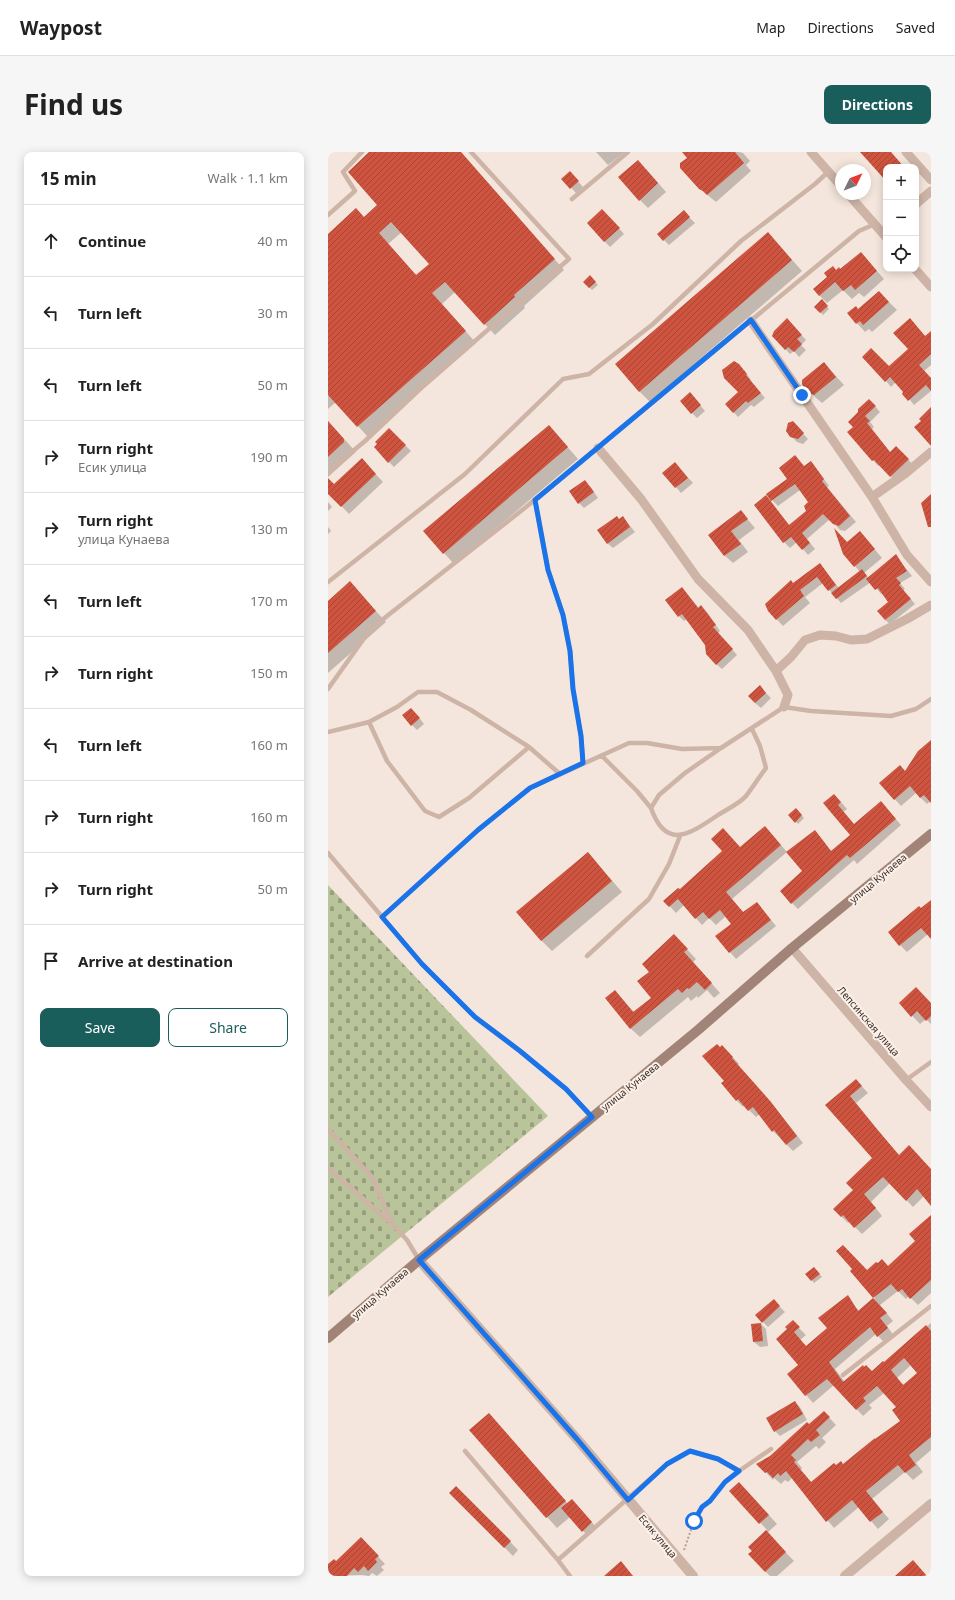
<!DOCTYPE html>
<meta charset="utf-8">
<style>
body{margin:0;font-family:"Noto Sans",sans-serif;background:#f6f6f6;color:#222}
.controls{position:absolute;right:12px;top:12px;display:grid;overflow:hidden;border-radius:8px;box-shadow:0 2px 10px #0003}
.controls button{width:36px;height:36px;display:grid;place-items:center;padding:0;border:0;border-bottom:1px solid #e0e0e0;background:#fff;color:#222;font:20px sans-serif}
.compass{position:absolute;left:507px;top:12px;width:36px;height:36px;border-radius:50%;background:#fff;box-shadow:0 2px 10px #0003;rotate:47deg}
.stop{position:absolute;width:12px;height:12px;margin:-9px;border:3px solid #1a73e8;border-radius:50%;background:#fff}
.stop.end{background:#1a73e8;border-color:#fff;box-shadow:0 1px 4px #0008}
.list{margin:0;padding:0;list-style:none}
h2{display:flex;justify-content:space-between;align-items:center;height:52px;margin:0;padding:0 16px;font-size:17px}
h2 small{font-size:13px;font-weight:400;color:#767676}
.list li{display:grid;grid-template-columns:26px 1fr auto;gap:12px;align-items:center;box-sizing:border-box;height:72px;padding:0 16px;border-top:1px solid #e0e0e0}
.list b{display:block;font-size:15px;white-space:nowrap}
.list p{margin:0;font-size:13px;white-space:nowrap;color:#767676}
.list em{font-size:13px;font-style:normal;color:#767676}
.actions{display:flex;gap:8px;padding:12px 16px}
.actions a{flex:1;padding:9px 0;border:1px solid #1a5e5c;border-radius:8px;text-align:center;font-size:14px;color:#1a5e5c}
.actions .main{background:#1a5e5c;color:#fff}
.icon{flex:none;width:22px;height:22px;fill:none;stroke:currentColor;stroke-width:2;stroke-linecap:round;stroke-linejoin:round}
.map{position:relative;flex:none;width:603px;height:1424px;overflow:hidden;border-radius:8px}
header{display:flex;align-items:center;gap:24px;box-sizing:border-box;height:56px;padding:0 20px;background:#fff;border-bottom:1px solid #e0e0e0}
header strong{font-size:19px}
nav{display:flex;gap:22px;margin-inline-start:auto;font-size:14px}
.intro{display:flex;align-items:center;justify-content:space-between;box-sizing:border-box;height:96px;padding:0 24px}
h1{margin:0;font-size:28px}
.button{padding:10px 18px;border-radius:8px;background:#1a5e5c;color:#fff;font-size:14px;font-weight:700}
main{display:flex;gap:24px;padding:0 24px}
aside{flex:1;background:#fff;border-radius:8px;box-shadow:0 2px 10px #0003}
.map>svg:first-child{display:block}
</style>
<header>
<strong>Waypost</strong>
<nav><a>Map</a><a>Directions</a><a>Saved</a></nav>
</header>
<div class="intro"><h1>Find us</h1><a class="button">Directions</a></div>
<main>
<aside>
<h2>15 min<small>Walk · 1.1 km</small></h2>
<ul class="list">
<li><svg class="icon" aria-label="ahead" viewBox="0 0 24 24"><path d="M12 20V5M6 11l6-6 6 6"/></svg><div><b>Continue</b></div><em>40 m</em></li>
<li><svg class="icon" aria-label="left" viewBox="0 0 24 24"><path d="M17 20v-9H6M10 6l-5 5 5 5"/></svg><div><b>Turn left</b></div><em>30 m</em></li>
<li><svg class="icon" aria-label="left" viewBox="0 0 24 24"><path d="M17 20v-9H6M10 6l-5 5 5 5"/></svg><div><b>Turn left</b></div><em>50 m</em></li>
<li><svg class="icon" aria-label="right" viewBox="0 0 24 24"><path d="M7 20v-9h11M14 6l5 5-5 5"/></svg><div><b>Turn right</b><p>Есик улица</p></div><em>190 m</em></li>
<li><svg class="icon" aria-label="right" viewBox="0 0 24 24"><path d="M7 20v-9h11M14 6l5 5-5 5"/></svg><div><b>Turn right</b><p>улица Кунаева</p></div><em>130 m</em></li>
<li><svg class="icon" aria-label="left" viewBox="0 0 24 24"><path d="M17 20v-9H6M10 6l-5 5 5 5"/></svg><div><b>Turn left</b></div><em>170 m</em></li>
<li><svg class="icon" aria-label="right" viewBox="0 0 24 24"><path d="M7 20v-9h11M14 6l5 5-5 5"/></svg><div><b>Turn right</b></div><em>150 m</em></li>
<li><svg class="icon" aria-label="left" viewBox="0 0 24 24"><path d="M17 20v-9H6M10 6l-5 5 5 5"/></svg><div><b>Turn left</b></div><em>160 m</em></li>
<li><svg class="icon" aria-label="right" viewBox="0 0 24 24"><path d="M7 20v-9h11M14 6l5 5-5 5"/></svg><div><b>Turn right</b></div><em>160 m</em></li>
<li><svg class="icon" aria-label="right" viewBox="0 0 24 24"><path d="M7 20v-9h11M14 6l5 5-5 5"/></svg><div><b>Turn right</b></div><em>50 m</em></li>
<li><svg class="icon" aria-label="arrive" viewBox="0 0 24 24"><path d="M6 21V4h12l-3 4 3 4H6"/></svg><div><b>Arrive at destination</b></div></li>
</ul>
<div class="actions"><a class="main">Save</a><a>Share</a></div>
</aside>
<div class="map">
<svg width="603" height="1424" viewBox="0 0 603 1424">
<defs>
<pattern id="cemetery-stones" width="16" height="16" patternUnits="userSpaceOnUse"><rect width="16" height="16" fill="#bac49a"/><path d="M2 7V4a2 2 0 0 1 4 0v3zM10 15v-3a2 2 0 0 1 4 0v3z" fill="#989f7e"/></pattern>
<pattern id="building-hatch" width="6" height="6" patternUnits="userSpaceOnUse"><rect width="6" height="6" fill="#cf543f"/><path d="M-1 1l2-2M0 6l6-6M5 7l2-2" fill="none" stroke="#a94635"/></pattern>
</defs>
<rect width="100%" height="100%" fill="#f4e6dc"/>
<!-- cemetery -->
<path fill="url(#cemetery-stones)" d="M0,733l220,231 -220,181z"/>
<!-- shadow -->
<path fill="#0003" fill-rule="evenodd" d="M42,0h91l103,118 -40,36 1,2 -30,27 -40,-43 -13,12 34,39 -108,94 -32,-35 -8,7v-174l37,-17 13,-12zM74,80l28,32 -13,12 -29,-32z
M268,0h29l-17,13z
M356,0h55l4,1 7,8 -4,4 5,6 -35,31 -16,-13 -12,-31z
M318,17l20,23 -18,16 -8,-8z
M247,26l8,9 -7,6 -13,-14z
M280,64l16,18 -14,13 -22,-23z
M361,65l6,6 -26,22 -5,-5z
M451,93l23,26 -152,131 -11,-11z
M533,101l23,26 -20,18 -5,-4 -7,6 -9,-9 -16,13 -8,-8 18,-24 4,-1z
M262,124l8,9 -6,5 -8,-8z
M551,140l18,18 -25,22 -3,-3 -4,3 -17,-19 11,-3z
M494,149l7,8 -6,6 -8,-8z
M459,168l19,20 -5,5 5,5 -7,7 -5,-6 -4,3 -17,-18z
M587,173l11,12 5,-5v33l-7,6 7,8v12l-17,14 -18,-23 -5,5 -5,-6 3,-13 20,-19z
M496,211l20,22 -22,18 -15,-13z
M416,218l7,10 -1,1 15,17 -11,9 -3,-2 -13,12 -11,-12 12,-13z
M367,247l10,12 -8,7 -5,-5z
M546,253l6,7 -10,10 4,5 -2,2 18,23h12l11,13 -18,16 -15,-17 -2,2 -5,-6 -19,-33z
M0,269l28,31 -28,25z
M221,274l29,33 -124,105 -10,-11z
M470,276l10,11 -5,5 -6,-2 -6,-6z
M61,277l22,22 -17,16 -5,-5z
M347,311l18,20 -12,10 -17,-20z
M483,311l5,5 13,18 -2,1 29,35 -11,9 -5,-1 -10,-11 -23,20 8,10 -7,6 -11,-13 -7,6 -6,-6 -18,-45 24,29 17,-15 2,-8 -9,-13 -22,16 -6,-6z
M41,315l14,15 -34,32 -21,-22v-6h6z
M262,334l8,12 -14,10 -5,-5z
M0,350l4,5 -4,4z
M413,360l14,16 -16,12 9,12 -15,11 -9,-8 -15,-20z
M295,365l12,15 -22,16 -6,-5 12,-23z
M0,375l3,4 -3,3z
M532,380l22,26 -18,15 5,5 27,-22 16,20 -12,7 5,6 -2,1 12,14 -25,20 -5,-4 5,-18 -7,-9 -2,1 -10,-12 -30,21 -18,-20 -18,14 5,6 -27,23 -14,-15 25,-27 26,-19 19,23 21,-16 -5,-6 -8,-23z
M22,431l36,39 -58,51v-71z
M354,436l17,20 2,-1 6,5 13,19 -2,2 19,22 -15,14 -6,-5 -10,-19 -19,-26 -3,2 -5,-5z
M437,540l6,6 -10,10 -6,-5z
M88,562l8,10 -7,6 -5,-5z
M603,589v60l-4,3 -11,-11 -15,13 -21,-23 20,-17 6,6z
M512,649l7,8 -4,3 11,13 33,-16 14,16 -44,39 -3,-4 -56,49 -6,-6 12,-32 17,-33 10,13 20,-16 -27,-32z
M468,657l8,9 -6,6 -8,-9z
M437,675l22,25 -55,47 12,14 13,-10 19,23 -40,33 -6,-7 2,-28 -6,-8 -10,9 -7,-7 -7,7 -18,-20 -8,8 -11,-12 76,-53z
M260,701l34,39 -70,59 -11,-11z
M603,750v36l-3,-4 -21,18 -7,-7 22,-35z
M355,793l13,14 -3,3 27,31 -6,5 -7,-8 -9,8 -1,-2 -6,5 -3,-4 -48,40 -10,-9 -15,-37 19,21 18,-14z
M572,851l31,1v20l-5,-5 -6,5z
M401,901l10,11 -2,1 40,45 26,33 -10,8 -20,-20 -13,-17 -4,3 -12,-12 -1,2 -7,-7 -11,-19z
M528,928l12,13 -12,10 43,53 32,14v35l-7,-9 -11,11 -23,-24 -19,19 11,14 -20,18 -12,-12 -2,1 -14,-14 20,-19 19,-32 -46,-53z
M603,1072v69l-13,12 -9,-9 -3,3 -8,-8 -18,14 13,16 -6,5 7,10 -9,7 -9,-9 -41,35 10,13 27,-10 12,-9 47,-40v127l-15,13 7,9 -10,8 -8,-8 -33,27 17,20 -11,10 -19,-22 -25,21 -42,-50 -4,4 -3,-2 -4,4 -7,-6 -1,2 -15,-16 13,-8 53,-44 12,13 -14,13 4,4 -7,7 -3,-3 -19,16 5,6 -1,2 11,13 24,-17 7,-1 59,-44 -5,-14 -13,-14 -15,12 3,3 -9,8 -29,-31 -21,18 -25,-29 11,-9 -10,-36 4,-7 13,13 -6,5 7,7 22,-19 18,-31 12,14 16,-13 -24,-27h16l21,-4 28,-26zM583,1213l7,9 -14,11 -7,-7z
M488,1118l6,7 -8,6 -7,-9z
M446,1149l11,11 -17,15 -5,-5z
M433,1172l5,5 2,17 -8,1 -6,-5z
M467,1250l5,5 7,13 -27,16 -5,-5z
M161,1262l79,90 9,2 20,22 -9,8 -18,-19 -13,11 -10,-11z
M128,1335l62,63 -5,6 -63,-63z
M403,1339h16l30,33 -10,9 27,28 -17,15h-7l-5,-5 -16,-24 18,-17z
M40,1394l17,18 -4,3 3,3 -7,6 -5,-3 -3,3 -7,-1 -34,1v-10z"/>
<!-- building -->
<path fill="url(#building-hatch)" fill-rule="evenodd" d="M41,0h92l94,107 -41,36 1,2 -31,28 -39,-43 -13,11 34,38 -109,96 -29,-32v-161l28,-26 8,9 13,-12 -29,-33zM63,70l38,42 -13,11 -37,-42z
M354,0h53l9,11 -37,32 -4,-4 -4,-2 -19,-21v-5l7,-5z
M532,0h31l13,15h-18v14z
M310,8l20,23 -19,18 -21,-24z
M242,19l9,10 -9,8 -9,-10z
M274,57l18,19 -16,14 -17,-19z
M356,58l6,7 -27,24 -6,-7z
M440,80l24,28 -153,132 -24,-28z
M533,100l16,19 -22,19 -4,-5 -8,6 -8,-9 -16,14 -6,-7 14,-12 -3,-4 9,-7 3,4 3,-3 1,2z
M262,123l6,7 -7,6 -6,-6z
M551,139l10,11 -26,23 -3,-4 -4,3 -9,-11 9,-7 2,3z
M494,147l6,7 -8,7 -6,-6z
M459,166l15,17 -5,4 5,5 -8,8 -6,-5 -3,3 -13,-14 2,-5z
M582,166l15,18 6,-5v23l-12,11 12,13v13l-5,-6 -18,16 -6,-7 1,-2 -13,-15 -5,5 -23,-25 9,-9 18,18 19,-17 -15,-16z
M406,209l5,3 8,10 -1,1 15,18 -13,10 -2,-2 -13,12 -8,-9 13,-12 -14,-14 -2,-8z
M496,210l12,15 -22,18 -8,-4 -4,-7v-4z
M362,240l11,13 -10,9 -11,-13z
M541,247l7,7 -11,10 5,5 -3,2 23,29 6,-6 13,13 -19,18 -16,-17 -2,1 -25,-29 6,-5 -5,-5 10,-10v-3z
M603,255v39l-17,-19 7,-6 -2,-2z
M0,269l16,18v3l-16,15z
M465,269l11,12 -6,6 -8,-2 -4,-6 2,-8z
M221,273l19,22 -125,107 -20,-23z
M61,276l17,17 -18,18 -14,-16 3,-3 -2,-2z
M467,303l9,11 7,-5 13,18 -2,2 28,35 -11,10 -6,-2 -10,-10 -21,19 8,10 -8,7 -11,-13 -8,6 -29,-38 12,-10 23,30 17,-14 -2,-5 4,-4 -13,-18 -24,17 -5,-7 21,-15 -8,-11z
M34,306l14,16 -35,33 -13,-13v-16l6,6z
M347,310l13,16 -13,10 -13,-15z
M257,328l9,12 -16,12 -9,-13z
M603,342v33h-3l-7,-24z
M413,358l7,9 -17,12 10,13 -17,12 -16,-21z
M289,364l2,3 4,-3 7,11 -23,17 -10,-14z
M506,376l13,14 13,-11 15,18 -21,18 -11,-13z
M568,402l11,17 -11,7 5,5 -2,2 12,14 -26,21 -8,-9 11,-9 -10,-14 -3,2 -9,-11z
M492,411l16,22 -8,6 -11,-14 -17,13 4,6 -28,24 -8,-9 -3,-7 26,-24 2,3z
M534,417l5,7 -31,23 -5,-6z
M22,429l26,30 -48,42v-52z
M354,435l16,21 3,-3 15,20 -3,2 20,22 -17,16 -10,-11 -1,-9 -23,-31 -4,3 -13,-17z
M432,533l6,8 -11,10 -7,-7z
M83,556l9,10 -9,8 -9,-11z
M603,588v63l-7,-8 -4,3 -10,-12 -16,14 -15,-17 21,-18 5,6 13,-20z
M506,642l7,8 -3,3 16,19 27,-23 15,18 -46,39 -3,-3 -56,49 -11,-13 22,-20 -16,-19 29,-22 16,21 19,-16 -27,-32z
M468,656l6,7 -7,8 -7,-8z
M437,674l16,19 -55,47 17,20 14,-10 14,18 -42,33 -14,-17 16,-12 -11,-14 -11,9 -6,-7 -8,7 -17,-20 -9,8 -6,-6 15,-13 2,1 42,-38 -11,-12 12,-11 17,19z
M260,700l24,29 -71,60 -25,-29z
M603,748v39l-10,-11 -22,18 -11,-14 31,-26 2,2z
M346,782l14,15 -4,3 28,31 -7,7 -8,-8 -8,7 -2,-1 -5,5 -4,-4 -48,40 -25,-31 10,-8 18,22 18,-14 -14,-17 12,-9 -7,-8z
M588,835l15,16v13l-5,5 -9,-10 -6,6 -12,-14z
M389,892l3,3 2,-2 11,12 -1,1 39,44 26,34 -11,9 -12,-15 -2,2 -19,-25 -5,4 -10,-12 -2,2 -15,-18 3,-2 -22,-25z
M528,927l6,7 -12,10 26,32 23,27 10,-10 22,24v37l-14,-17 -11,12 -23,-24 -19,17 12,14 -22,20 -11,-13 -2,2 -8,-8 20,-19 -7,-7 26,-25 -47,-53z
M603,1063v65l-21,19 -8,-10 -4,3 -7,-8 -18,14 -23,-27 2,-2 -16,-18 7,-6 24,25 9,-8 2,1 4,-4 6,7 27,-25 -6,-7z
M486,1115l6,7 -9,7 -6,-7z
M520,1143l10,16 15,-13 14,15 -7,5 8,10 -11,9 -7,-10 -41,35 14,20 20,-17 1,2 2,-2 6,6 11,-10 1,1 42,-37 5,6v106l-22,18 7,10 -11,8 -7,-8 -32,26 17,21 -13,10 -18,-22 -26,22 -40,-51 -6,5 -2,-3 -5,5 -6,-6 -2,1 -9,-9 14,-8 37,-34 2,2 15,-13 6,6 -14,13 4,5 -9,7 -3,-3 -17,16 5,5 -2,2 17,20 23,-19 2,2 5,-4 2,3 32,-26v1l25,-18 -8,-11 4,-3 -19,-21 -14,12 3,3 -10,9 -29,-31 -22,17 -18,-22 11,-9 -22,-26 11,-10 -2,-2 8,-7 7,7 -6,5 12,14 21,-18 -9,-10zM576,1206l13,15 -14,12 -12,-15z
M446,1147l6,7 -18,17 -7,-8z
M433,1171l2,18 -10,1 -2,-18z
M467,1249l8,13 -29,18 -8,-14z
M161,1261l77,88 -20,17 -77,-88z
M411,1330l30,33 -10,9 -30,-33z
M128,1334l55,55 -7,7 -55,-55z
M244,1347l20,23 -10,10 -21,-24z
M438,1378l20,22 -21,20 -17,-18 4,-3 -4,-4z
M33,1385l18,19 -4,3 2,3 -9,9 -4,-5 -6,6 -4,-4 -7,8h-19v-12l6,-5 2,2z
M585,1408l14,16h-32z
M293,1409l12,15h-29z"/>
<g fill="none" stroke-linecap="round" stroke-linejoin="round">
<!-- path -->
<path stroke="#b99e90" stroke-width="2" stroke-dasharray="2 2" stroke-linecap="butt" d="M356,1398l10,-29 8,-14 8,-6 15,-19 8,-6"/>
<!-- service -->
<path stroke="#cdb4a6" stroke-width="4.5" d="M244,47l56,-47
M0,63l27,-24 -12,-19 19,-20
M1,319l36,-30 55,-52 149,-130 -98,-107
M207,348l13,70 15,45 7,36 3,38 8,47 2,27
M0,430l137,-108 98,-95 26,-5 64,-50 88,-83 74,-57 13,-12
M0,537l42,-59 17,-14 139,-109 333,-276 16,-7
M41,570l18,39 38,50 14,6 30,-19 60,-51
M0,580l41,-10 28,-15 21,-15h19l34,18 58,37 31,27
M393,596l-36,25 -26,22 -8,13c15,43 39,26 67,7 9,-6 21,-11 28,-19 7,-9 13,-19 20,-28l-6,-22 -8,-17
M274,604l35,35 14,17
M0,701l94,111 53,53 45,34 46,38 26,28
M54,765l96,-87 52,-42 99,-45h18l35,6 39,-1 63,-41 27,4 80,5 25,-7 15,-10
M259,804l62,-57 20,-35 11,-28
M578,928l25,-18
M0,977l44,48 20,46
M0,1016l63,55 16,17 12,20
M515,1223l88,-69
M137,1299l93,109 109,-96 23,-13 28,8 21,12 32,-22
M230,1408l12,16"/>
<!-- minor -->
<path stroke="#cdb4a6" stroke-width="9" d="M483,0l30,34
M578,0l25,28
M520,42l38,43
M588,52l15,-13
M587,117l16,18
M423,169l121,176 35,58 24,27
M270,296l43,51 57,80 50,51 28,41 12,24 -4,12
M544,345l34,-24 25,-21
M448,519l15,-14 14,-17 15,-5 16,1 15,4 16,-1 40,-20 24,-14
M464,796l114,132 25,27"/>
<!-- tertiary -->
<path stroke="#cdb4a6" stroke-width="10" d="M91,1108l158,179 116,137
M517,1424l86,-72"/>
<!-- secondary -->
<path stroke="#a18377" stroke-width="10" d="M0,1186l91,-78 279,-230 94,-82 139,-114"/>
</g>
<g fill="none" stroke-linecap="round" stroke-linejoin="round">
<!-- route -->
<path stroke="#1a73e8" stroke-width="5" d="M366,1369l8,-14 8,-6 15,-19 14,-11 -21,-12 -28,-8 -23,13 -39,36 -51,-61 -158,-179 173,-143 -26,-28 -46,-38 -45,-34 -53,-53 -40,-47 96,-87 52,-42 53,-25 -2,-27 -8,-47 -3,-38 -7,-36 -15,-45 -13,-70 216,-180 51,75"/>
</g>
<g text-anchor="middle" stroke-width="4" stroke-linejoin="round" paint-order="stroke">
<!-- street labels -->
<g font-size="10" fill="#392b28" stroke="#fbf1e8">
<text transform="translate(550 726) rotate(-40)" y="4">улица Кунаева</text>
<text transform="translate(541 869) rotate(49)" y="4">Лепсинская улица</text>
<text transform="translate(302 934) rotate(-39)" y="4">улица Кунаева</text>
<text transform="translate(52 1141) rotate(-41)" y="4">улица Кунаева</text>
<text transform="translate(330 1384) rotate(50)" y="4">Есик улица</text>
</g>
</g>
</svg>
<div class="controls">
<button>+</button>
<button>−</button>
<button><svg class="icon" aria-label="locate" viewBox="0 0 24 24"><circle cx="12" cy="12" r="6"/><path d="M12 2v4M12 18v4M2 12h4M18 12h4"/></svg></button>
</div>
<svg class="compass" viewBox="-18 -18 36 36"><path d="M0-13l5 13h-10z" fill="#e53935"/><path d="M0 13l5-13h-10z" fill="#767676"/></svg>
<div class="stop" style="left:366px;top:1369px"></div>
<div class="stop end" style="left:474px;top:243px"></div>
</div>
</main>
